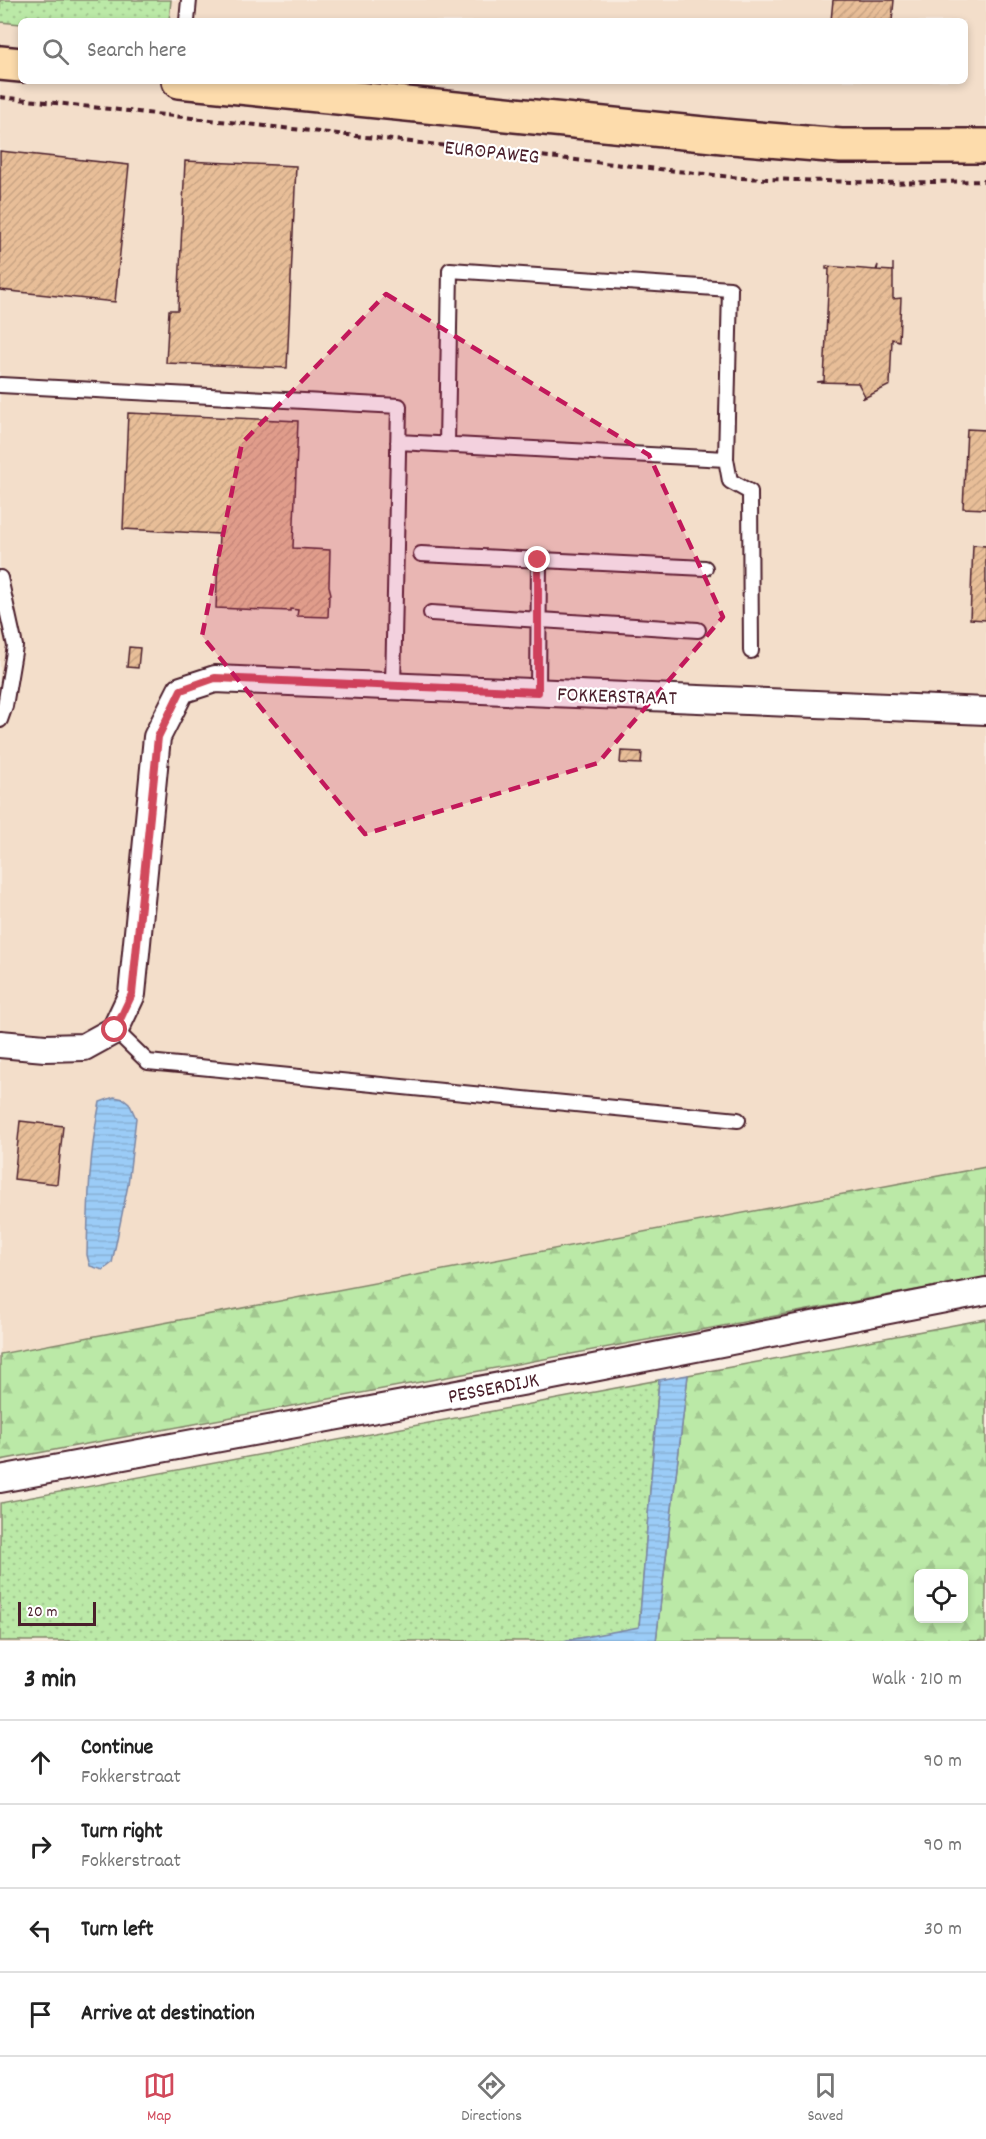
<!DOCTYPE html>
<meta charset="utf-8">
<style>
body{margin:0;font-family:Dekko,sans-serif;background:#f6f6f6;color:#222}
.controls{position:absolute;right:18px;bottom:18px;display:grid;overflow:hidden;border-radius:9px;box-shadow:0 3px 9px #0003}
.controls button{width:54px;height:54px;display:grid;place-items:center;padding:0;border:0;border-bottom:2px solid #e0e0e0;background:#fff;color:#222;font:30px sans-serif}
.scale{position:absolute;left:18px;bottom:15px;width:78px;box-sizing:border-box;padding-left:6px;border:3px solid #4a1f2b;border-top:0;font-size:16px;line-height:21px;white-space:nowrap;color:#4a1f2b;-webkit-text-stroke:4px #fff;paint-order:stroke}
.stop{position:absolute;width:18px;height:18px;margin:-14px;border:4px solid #d1495b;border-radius:50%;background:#fff}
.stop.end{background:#d1495b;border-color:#fff;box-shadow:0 2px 6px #0008}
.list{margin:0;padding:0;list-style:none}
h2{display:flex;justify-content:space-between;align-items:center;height:78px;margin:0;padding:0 24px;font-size:26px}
h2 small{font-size:20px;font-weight:400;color:#767676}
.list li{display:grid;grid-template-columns:39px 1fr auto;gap:18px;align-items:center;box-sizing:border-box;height:84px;padding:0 24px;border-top:2px solid #e0e0e0}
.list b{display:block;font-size:22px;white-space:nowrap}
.list p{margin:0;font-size:20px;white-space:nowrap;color:#767676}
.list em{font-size:20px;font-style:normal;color:#767676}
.icon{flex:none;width:33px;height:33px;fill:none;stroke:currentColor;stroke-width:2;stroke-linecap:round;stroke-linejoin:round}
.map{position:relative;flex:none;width:986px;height:1641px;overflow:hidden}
.search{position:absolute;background:#fff;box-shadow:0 3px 9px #0003;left:18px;right:18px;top:18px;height:66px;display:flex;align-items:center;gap:15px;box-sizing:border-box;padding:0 21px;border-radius:9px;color:#767676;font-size:22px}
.sheet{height:414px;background:#fff}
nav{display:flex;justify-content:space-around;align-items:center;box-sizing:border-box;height:84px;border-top:2px solid #e0e0e0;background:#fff;font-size:16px;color:#767676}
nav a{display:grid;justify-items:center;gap:3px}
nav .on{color:#d1495b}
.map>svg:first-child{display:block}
</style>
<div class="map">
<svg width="986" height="1641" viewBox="0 0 986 1641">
<defs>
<pattern id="grass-dots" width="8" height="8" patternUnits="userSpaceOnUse" patternTransform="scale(1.5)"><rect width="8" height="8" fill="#bbe9a7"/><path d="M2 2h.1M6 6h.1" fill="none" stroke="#a2c790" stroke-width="1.8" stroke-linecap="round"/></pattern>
<pattern id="forest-firs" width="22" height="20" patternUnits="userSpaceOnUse" patternTransform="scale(1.5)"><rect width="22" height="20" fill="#bbe9a7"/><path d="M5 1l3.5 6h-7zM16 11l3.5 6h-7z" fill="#a2c790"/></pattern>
<pattern id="water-rules" width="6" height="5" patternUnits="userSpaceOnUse" patternTransform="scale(1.5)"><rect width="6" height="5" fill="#9bccf7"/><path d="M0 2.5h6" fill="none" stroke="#87afd4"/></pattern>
<pattern id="building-hatch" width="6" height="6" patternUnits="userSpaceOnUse" patternTransform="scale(1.5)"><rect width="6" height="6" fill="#e8be98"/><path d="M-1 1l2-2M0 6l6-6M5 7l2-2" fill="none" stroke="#c8a383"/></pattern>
</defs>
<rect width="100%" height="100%" fill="#f8ece0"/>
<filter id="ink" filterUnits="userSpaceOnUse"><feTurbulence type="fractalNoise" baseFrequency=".0167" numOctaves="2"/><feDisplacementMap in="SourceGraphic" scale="12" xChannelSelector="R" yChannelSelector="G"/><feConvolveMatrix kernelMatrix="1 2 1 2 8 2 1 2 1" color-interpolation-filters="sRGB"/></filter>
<g filter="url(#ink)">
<!-- built -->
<path fill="#f3deca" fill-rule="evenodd" d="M0,0h986v1167l-986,187zM21,21h944v60h-944z"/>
<!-- grass -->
<path fill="url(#grass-dots)" stroke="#828469" stroke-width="1.5" d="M0,0h171l-2,21h-148v3l-21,-2z
M659,1380l-20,248 -76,13h-563v-138z"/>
<!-- forest -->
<path fill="url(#forest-firs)" stroke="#828469" stroke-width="1.5" fill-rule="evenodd" d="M986,1167v110l-986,183v-106z
M986,1319v322h-330l32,-266zM918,1574h46v44h-46z"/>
<!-- water -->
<path fill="url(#water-rules)" stroke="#7b87a5" stroke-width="1.5" d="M114,1097l10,2 5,4 7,15 -8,67 -16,78 -9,7 -13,-4 -3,-11c1,-52 2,-102 13,-153z
M688,1375l-32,266h-93l76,-14 20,-247z"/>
<!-- building -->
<path fill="url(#building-hatch)" stroke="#4a1f2b" stroke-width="1.5" d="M833,0h61l-2,21h-61z
M0,151l129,14 -14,137 -115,-12z
M185,161l111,5 -9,202 -121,-5 3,-53h9z
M893,263v36l8,-1 -2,43 -7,-2 -2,46 -28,14 3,-3 -7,-13 -41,-1 7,-1 5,-112h-3v-3l50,4 2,-5 -1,5 16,1z
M128,413l170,8 -5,127 37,2 -1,36 2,8 -2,2 -1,21 -31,-1 1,-6 -8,-1v2l-74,-3 3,-74 -96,-5z
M967,429l19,1v79l-23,-1z
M973,545l13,1v74l-16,-1z
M129,647l11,1 -2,20 -11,-1z
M621,751l21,1 -1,12 -21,-1z
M20,1121l43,5 -6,58 -43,-5z"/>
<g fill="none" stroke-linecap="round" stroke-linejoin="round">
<!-- lane casing -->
<g stroke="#4a1f2b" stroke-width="18">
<path id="lane" d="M187,21l2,-21
M0,385l399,21 -6,280
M398,442l328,17 4,-170 -280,-19 -3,174
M726,459l4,22 20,11 1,159
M421,554l284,14
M0,578l15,68 -10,60 -5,14
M431,613l267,17
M538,692l1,-133
M115,1030l33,32 590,58"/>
</g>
<!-- street casing -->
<g stroke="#4a1f2b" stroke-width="30">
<path id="street" d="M0,1044l45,4 39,-1 31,-17 17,-36 25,-257 24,-47 34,-11 771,32
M0,1479l527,-98 459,-90"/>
</g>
<!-- primary casing -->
<g stroke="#4a1f2b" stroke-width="38">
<path id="primary" d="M0,63l21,2
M179,81l554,56 108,9h145"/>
</g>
<!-- path -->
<path stroke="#4a1f2b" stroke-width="4" stroke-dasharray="6 4.5" stroke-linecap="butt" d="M0,97l741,81 139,5 106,-2"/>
<!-- lane -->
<use href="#lane" stroke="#fff" stroke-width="14"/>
<!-- street -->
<use href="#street" stroke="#fff" stroke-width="26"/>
<!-- primary -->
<use href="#primary" stroke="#fddcac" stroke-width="33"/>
</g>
</g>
<g fill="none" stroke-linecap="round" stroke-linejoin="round" filter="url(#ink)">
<!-- route -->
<path stroke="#d1495b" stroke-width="8" d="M115,1030l17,-36 26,-257 23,-47 34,-12 323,14v-132"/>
</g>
<!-- marked area -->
<path fill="#c2185b" fill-opacity="0.2" stroke="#c2185b" stroke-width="4.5" stroke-dasharray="12 8" stroke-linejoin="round" d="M386,294l263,161 74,162 -125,146 -233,71 -163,-198 40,-193z"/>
<g text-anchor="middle" stroke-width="4.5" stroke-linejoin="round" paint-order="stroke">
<!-- street labels -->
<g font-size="21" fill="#4a1f2b" stroke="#fff">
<text transform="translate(492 151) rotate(6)" y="7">EUROPAWEG</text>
<text transform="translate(617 695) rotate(2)" y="7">FOKKERSTRAAT</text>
<text transform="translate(493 1387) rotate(-11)" y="7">PESSERDIJK</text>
</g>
</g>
</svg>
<div class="controls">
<button><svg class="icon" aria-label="locate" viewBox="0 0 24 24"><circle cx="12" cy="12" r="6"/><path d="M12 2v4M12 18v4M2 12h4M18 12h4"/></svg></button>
</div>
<div class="scale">20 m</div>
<div class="stop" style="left:115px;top:1030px"></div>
<div class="stop end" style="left:538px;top:560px"></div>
<div class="search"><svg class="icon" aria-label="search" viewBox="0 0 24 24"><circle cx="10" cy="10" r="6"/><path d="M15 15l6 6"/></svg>Search here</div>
</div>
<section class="sheet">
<h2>3 min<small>Walk · 210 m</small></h2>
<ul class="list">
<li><svg class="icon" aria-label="ahead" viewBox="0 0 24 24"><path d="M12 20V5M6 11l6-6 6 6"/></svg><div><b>Continue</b><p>Fokkerstraat</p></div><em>90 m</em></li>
<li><svg class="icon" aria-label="right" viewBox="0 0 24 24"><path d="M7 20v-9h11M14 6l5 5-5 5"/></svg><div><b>Turn right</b><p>Fokkerstraat</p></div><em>90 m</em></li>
<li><svg class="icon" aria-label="left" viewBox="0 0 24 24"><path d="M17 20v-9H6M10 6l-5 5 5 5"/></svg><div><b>Turn left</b></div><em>30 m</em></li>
<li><svg class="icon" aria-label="arrive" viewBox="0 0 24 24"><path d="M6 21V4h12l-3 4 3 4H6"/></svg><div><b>Arrive at destination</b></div></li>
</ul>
</section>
<nav>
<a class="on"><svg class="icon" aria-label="map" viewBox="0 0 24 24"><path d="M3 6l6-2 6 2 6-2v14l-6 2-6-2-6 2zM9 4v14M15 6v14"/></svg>Map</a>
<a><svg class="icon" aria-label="directions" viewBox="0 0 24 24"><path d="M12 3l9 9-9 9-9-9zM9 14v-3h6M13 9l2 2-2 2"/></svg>Directions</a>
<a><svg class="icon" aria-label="saved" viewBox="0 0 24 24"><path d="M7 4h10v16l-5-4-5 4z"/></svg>Saved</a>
</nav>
